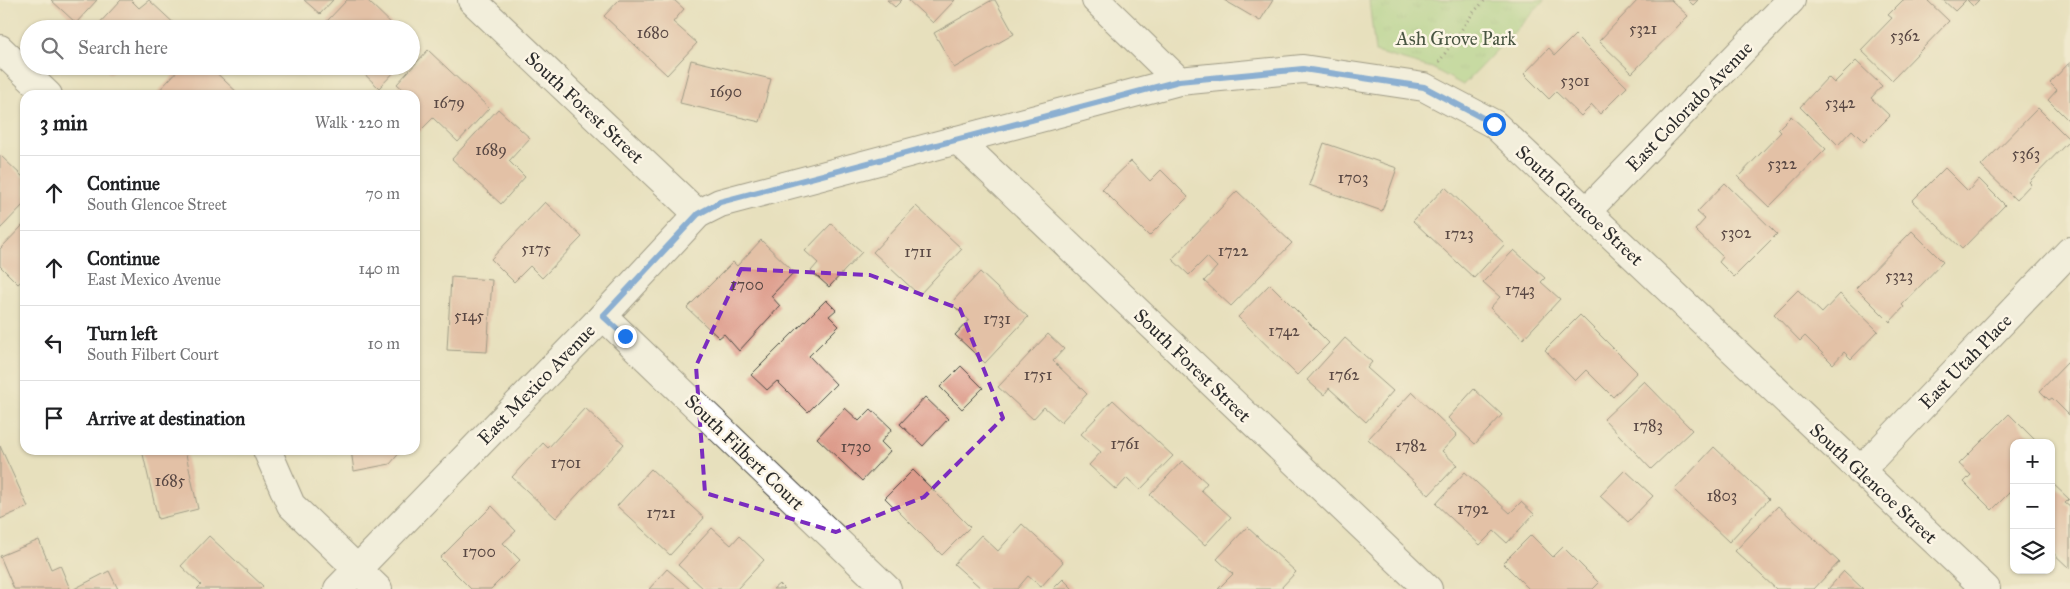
<!DOCTYPE html>
<meta charset="utf-8">
<style>
body{margin:0;font-family:"IM FELL Great Primer",serif;background:#f6f6f6;color:#202124}
.controls{position:absolute;right:15px;bottom:15px;display:grid;overflow:hidden;border-radius:10px;box-shadow:0 1px 4px #0004}
.controls button{width:45px;height:45px;display:grid;place-items:center;padding:0;border:0;border-bottom:1px solid #e0e0e0;background:#fff;color:#202124;font:25px sans-serif}
.stop{position:absolute;width:15px;height:15px;margin:-11px;border:4px solid #1a73e8;border-radius:50%;background:#fff}
.stop.end{background:#1a73e8;border-color:#fff;box-shadow:0 1px 5px #0008}
.list{margin:0;padding:0;list-style:none}
h2{display:flex;justify-content:space-between;align-items:center;height:65px;margin:0;padding:0 20px;font-size:21px}
h2 small{font-size:16px;font-weight:400;color:#757577}
.list li{display:grid;grid-template-columns:32px 1fr auto;gap:15px;align-items:center;box-sizing:border-box;height:75px;padding:0 20px;border-top:1px solid #e0e0e0}
.list b{display:block;font-size:19px;white-space:nowrap}
.list p{margin:0;font-size:16px;white-space:nowrap;color:#757577}
.list em{font-size:16px;font-style:normal;color:#757577}
.icon{flex:none;width:28px;height:28px;fill:none;stroke:currentColor;stroke-width:2;stroke-linecap:round;stroke-linejoin:round}
.map{position:relative;flex:none;width:2070px;height:589px;overflow:hidden}
.search{position:absolute;background:#fff;box-shadow:0 1px 4px #0004;left:20px;top:20px;width:400px;height:55px;display:flex;align-items:center;gap:12px;box-sizing:border-box;padding:0 18px;border-radius:28px;color:#757577;font-size:19px}
.panel{position:absolute;background:#fff;box-shadow:0 1px 4px #0004;left:20px;top:90px;width:400px;height:365px;border-radius:15px}
.map>svg:first-child{display:block}
</style>
<div class="map">
<svg width="2070" height="589" viewBox="0 0 2070 589">
<defs>
<pattern id="park-tufts" width="24" height="20" patternUnits="userSpaceOnUse" patternTransform="scale(1.25)"><rect width="24" height="20" fill="#a0d282"/><path d="M3 7l-1-3M5 7V3M7 7l1-3M15 17l-1-3M17 17v-4M19 17l1-3" fill="none" stroke="#8ab470"/></pattern>
</defs>
<rect width="100%" height="100%" fill="#fcf5e5"/>
<filter id="ink" filterUnits="userSpaceOnUse"><feTurbulence type="fractalNoise" baseFrequency=".02" numOctaves="2"/><feDisplacementMap in="SourceGraphic" scale="10" xChannelSelector="R" yChannelSelector="G"/><feConvolveMatrix kernelMatrix="1 2 1 2 8 2 1 2 1" color-interpolation-filters="sRGB"/></filter>
<filter id="wash" filterUnits="userSpaceOnUse"><feTurbulence type="fractalNoise" baseFrequency=".0096" numOctaves="4" result="noise"/><feDisplacementMap in="SourceGraphic" scale="20" xChannelSelector="R" yChannelSelector="G"/><feGaussianBlur stdDeviation="1.12" result="paint"/><feColorMatrix in="noise" values="0 0 0 0 0 0 0 0 0 0 0 0 0 0 0 0 0 1.4 0 .05"/><feComposite in="paint" operator="in"/></filter>
<g filter="url(#wash)">
<rect width="100%" height="100%" fill="#e7e0bd"/>
<!-- park -->
<path fill="url(#park-tufts)" stroke="#667e56" d="M1369,0h176l-82,85 -31,-17 -57,-16z"/>
<g id="blocks">
<!-- building -->
<path fill="#dd9b8b" d="M51,0h46l-21,23z
M121,0h10l8,8 10,-8 31,29h-86z
M304,0h29l-13,14z
M347,0h20l30,29h-62l-8,-8z
M619,0h55l10,9 -11,13 24,21 -30,32 -63,-59z
M887,0h15l-7,7z
M908,0h47l-22,23z
M992,0h3l19,34 -60,34 -20,-35z
M1224,0h49l-13,21z
M1638,0h33l17,16 -56,57 -33,-32z
M1688,0h10l-5,5z
M1903,0h24l22,21 -57,59 -31,-30 31,-32 -4,-3z
M1943,0h23l-11,11z
M1967,0h12l-6,6z
M1575,35l52,52 -27,27 -8,-9 -11,11 -25,-24 -7,7 -25,-25 25,-26 6,7z
M411,42l6,6 -6,6z
M428,50l61,58 -31,34 -25,-24 -14,14 -4,-4v-33h-11l2,-3 -9,-8z
M691,60l80,19 -11,43 -80,-19z
M1856,61l26,25 -11,12 19,18 -26,26 -12,-12 -14,15 -38,-38 28,-30 6,6z
M2070,62v60l-22,-22 9,-10 -7,-7z
M102,66h16l-8,8z
M182,66h27l31,29h-85z
M356,66h44l-21,22z
M2038,108l32,32 -41,42 2,2 -15,16 -35,-34z
M498,109l32,29 -21,23 16,16 -24,27 -49,-45z
M1791,116l35,33 -57,58 -31,-30 43,-45 -3,-3z
M1324,143l73,25 -15,43 -73,-26z
M0,155l25,24v24l-25,26z
M1131,161l19,20 11,-11 27,27 -39,39 -47,-47z
M1945,168l23,23 11,-12 26,26 -43,44 -50,-48z
M1725,183l52,51 -43,43 -15,-15 4,-5 -28,-27 10,-11 -8,-7z
M1445,187l60,57 -31,34 -61,-57z
M1237,191l55,52 -61,63 -27,-25 13,-14 -10,-10 -18,18 -17,-16z
M545,202l37,35 -40,41 -12,-12 -16,16 -23,-23z
M916,206l46,43 -43,46 -46,-43z
M25,223v55l-7,6 -18,-18v-17z
M831,224l31,28 -33,35 -18,-16 7,-8 -13,-12z
M1912,231l31,31 -41,43 2,2 -14,15 -34,-34z
M761,240l33,32 -23,24 9,10 -41,45 -15,-17 -5,4 -32,-30 46,-46 4,4z
M1514,250l31,28 -4,4 19,17 -37,40 -33,-31 10,-11 -17,-15z
M980,272l48,45 -43,46 -30,-28 14,-15 -18,-17z
M451,277l41,3 -5,72 -40,-2z
M1270,284l59,59 -32,32 -59,-58z
M1798,290l24,23 18,-19 38,37 -27,28 -7,-7 -11,12 -28,-28 -5,5 -26,-27z
M826,300l10,10 -7,6 10,10 -30,30 27,28 -28,28 -31,-31 -10,9 -16,-15z
M1580,315l57,57 -24,25 -27,-27 -11,11 -30,-31z
M1048,334l16,15 -11,12 34,33 -26,28 -17,-15 -11,12 -35,-32z
M1345,338l27,24 -5,6 26,23 -27,31 -37,-34 -5,7 -17,-15z
M2067,363l3,1 -1,51 -17,-17 -3,2 -9,-9z
M961,366l22,22 -21,21 -22,-22z
M1644,381l48,49 -41,39 -47,-50z
M1474,389l28,26 -27,29 -27,-26z
M1412,392l45,43 -15,16 15,14 -28,30 -61,-56z
M925,397l23,22 -25,27 -23,-22z
M1113,400l60,56 -33,34 -13,-12 -11,12 -27,-25 12,-13 -20,-18z
M585,408l39,36 -68,74 -44,-41 31,-34 5,5z
M845,408l14,13 12,-12 21,20 -11,13 9,9 -28,30 -45,-43z
M2009,414l29,29h-24v45l-22,22 -28,-28 7,-7 -12,-11z
M0,446l28,61 -28,12z
M1714,447l55,52 -40,43 -55,-52z
M142,450h43l13,59 -40,10z
M351,450h51l-12,14 -36,7z
M1182,461l25,22 -6,7 30,27 -26,28 -55,-50z
M651,469l53,49 -34,37 -53,-49z
M913,470l57,57 -28,28 -57,-57z
M1625,470l28,26 -25,26 -28,-26z
M1465,472l45,41 11,-11 13,12 -27,29 -13,-12 -14,14 -44,-41z
M2051,482l18,17 -4,4 5,4v62l-19,-18z
M492,506l24,25 -13,12 17,17 -29,29h-20l-31,-31z
M1778,506l61,56 -25,27h-38l-41,-38z
M1022,524l41,38 -22,25 -13,-11 -11,13h-35l-28,-25 27,-29 17,16z
M1247,527l49,45 -16,17h-62l15,-15 -16,-15z
M712,528l19,17 8,-9 25,24 -27,29h-33l-26,-24z
M1531,535l22,22 10,-10 36,36 -6,6h-64l-26,-26z
M209,536l54,50 -3,3h-63l4,-4 -20,-19z
M39,540l12,29 9,-4 10,24h-56l-14,-33z
M667,569l23,20h-41z
M109,571l9,18h-44z
M1844,571l19,18h-35z
M1063,579l10,10h-20z
M779,584l5,5h-11z"/>
</g>
</g>
<g filter="url(#ink)">
<use href="#blocks" fill-opacity="0" stroke="#474641" stroke-width="1"/>
<g fill="none" stroke-linecap="round" stroke-linejoin="round">
<!-- street casing -->
<g stroke="#474641" stroke-width="30">
<path id="street" d="M472,0l226,214
M1096,0l83,81 124,-12 121,18 70,37 492,465
M0,49l48,46
M958,140l470,449
M1587,211l204,-211
M603,316l284,273
M267,450l24,55 87,84
M1860,471l210,-220"/>
</g>
<!-- secondary casing -->
<g stroke="#474641" stroke-width="30">
<path id="secondary" d="M338,589l265,-273 95,-102 22,-11 459,-122"/>
</g>
<!-- path -->
<path stroke="#474641" stroke-width="3" stroke-dasharray="1 4" stroke-linecap="butt" d="M1439,62l34,-49 12,-13"/>
<!-- street -->
<use href="#street" stroke="#fff" stroke-width="28"/>
<!-- secondary -->
<use href="#secondary" stroke="#fff" stroke-width="28"/>
</g>
</g>
<g fill="none" stroke-linecap="round" stroke-linejoin="round" filter="url(#ink)">
<!-- route -->
<path stroke="#1a73e8" stroke-width="6" d="M625,336l-22,-20 95,-102 22,-12 459,-121 124,-12 121,18 70,37"/>
</g>
<!-- marked area -->
<path d="M0 0H2070V589H0ZM741,269l129,6 90,34 43,109 -79,79 -88,35 -131,-39 -9,-127z" fill="#e7e0bd" fill-opacity=".55" fill-rule="evenodd"/>
<path fill="none" stroke="#7b2cbf" stroke-width="4" stroke-dasharray="10 6" stroke-linejoin="round" d="M741,269l129,6 90,34 43,109 -79,79 -88,35 -131,-39 -9,-127z"/>
<g text-anchor="middle" stroke-width="5" stroke-linejoin="round" paint-order="stroke">
<!-- number labels -->
<g font-size="16" fill="#584743">
<text x="1643" y="34">5321</text>
<text x="653" y="38">1680</text>
<text x="1905" y="41">5362</text>
<text x="1575" y="86">5301</text>
<text x="726" y="97">1690</text>
<text x="449" y="108">1679</text>
<text x="1840" y="108">5342</text>
<text x="491" y="155">1689</text>
<text x="2026" y="159">5363</text>
<text x="1782" y="169">5322</text>
<text x="1353" y="183">1703</text>
<text x="1736" y="238">5302</text>
<text x="1459" y="239">1723</text>
<text x="536" y="254">5175</text>
<text x="1233" y="256">1722</text>
<text x="918" y="257">1711</text>
<text x="1899" y="281">5323</text>
<text x="747" y="290">1700</text>
<text x="1520" y="295">1743</text>
<text x="469" y="321">5145</text>
<text x="997" y="324">1731</text>
<text x="1284" y="336">1742</text>
<text x="1038" y="380">1751</text>
<text x="1344" y="380">1762</text>
<text x="1648" y="431">1783</text>
<text x="1125" y="449">1761</text>
<text x="1411" y="451">1782</text>
<text x="856" y="452">1730</text>
<text x="566" y="468">1701</text>
<text x="170" y="486">1685</text>
<text x="1722" y="501">1803</text>
<text x="1473" y="514">1792</text>
<text x="661" y="518">1721</text>
<text x="479" y="557">1700</text>
</g>
<!-- park labels -->
<g font-size="19" fill="#485541" stroke="#fcf5e5">
<text x="1456" y="45">Ash Grove Park</text>
</g>
<!-- street labels -->
<g font-size="19" fill="#2b2b2b" stroke="#fcf5e5">
<text transform="translate(1689 106) rotate(-46)" y="7">East Colorado Avenue</text>
<text transform="translate(585 107) rotate(43)" y="7">South Forest Street</text>
<text transform="translate(1580 205) rotate(43)" y="7">South Glencoe Street</text>
<text transform="translate(1965 361) rotate(-46)" y="7">East Utah Place</text>
<text transform="translate(1193 365) rotate(44)" y="7">South Forest Street</text>
<text transform="translate(536 384) rotate(-46)" y="7">East Mexico Avenue</text>
<text transform="translate(745 452) rotate(44)" y="7">South Filbert Court</text>
<text transform="translate(1874 483) rotate(43)" y="7">South Glencoe Street</text>
</g>
</g>
</svg>
<div class="controls">
<button>+</button>
<button>−</button>
<button><svg class="icon" aria-label="layers" viewBox="0 0 24 24"><path d="M12 4l9 5-9 5-9-5zM3 14l9 5 9-5"/></svg></button>
</div>
<div class="stop" style="left:1494px;top:124px"></div>
<div class="stop end" style="left:625px;top:336px"></div>
<div class="search"><svg class="icon" aria-label="search" viewBox="0 0 24 24"><circle cx="10" cy="10" r="6"/><path d="M15 15l6 6"/></svg>Search here</div>
<section class="panel">
<h2>3 min<small>Walk · 220 m</small></h2>
<ul class="list">
<li><svg class="icon" aria-label="ahead" viewBox="0 0 24 24"><path d="M12 20V5M6 11l6-6 6 6"/></svg><div><b>Continue</b><p>South Glencoe Street</p></div><em>70 m</em></li>
<li><svg class="icon" aria-label="ahead" viewBox="0 0 24 24"><path d="M12 20V5M6 11l6-6 6 6"/></svg><div><b>Continue</b><p>East Mexico Avenue</p></div><em>140 m</em></li>
<li><svg class="icon" aria-label="left" viewBox="0 0 24 24"><path d="M17 20v-9H6M10 6l-5 5 5 5"/></svg><div><b>Turn left</b><p>South Filbert Court</p></div><em>10 m</em></li>
<li><svg class="icon" aria-label="arrive" viewBox="0 0 24 24"><path d="M6 21V4h12l-3 4 3 4H6"/></svg><div><b>Arrive at destination</b></div></li>
</ul>
</section>
</div>
